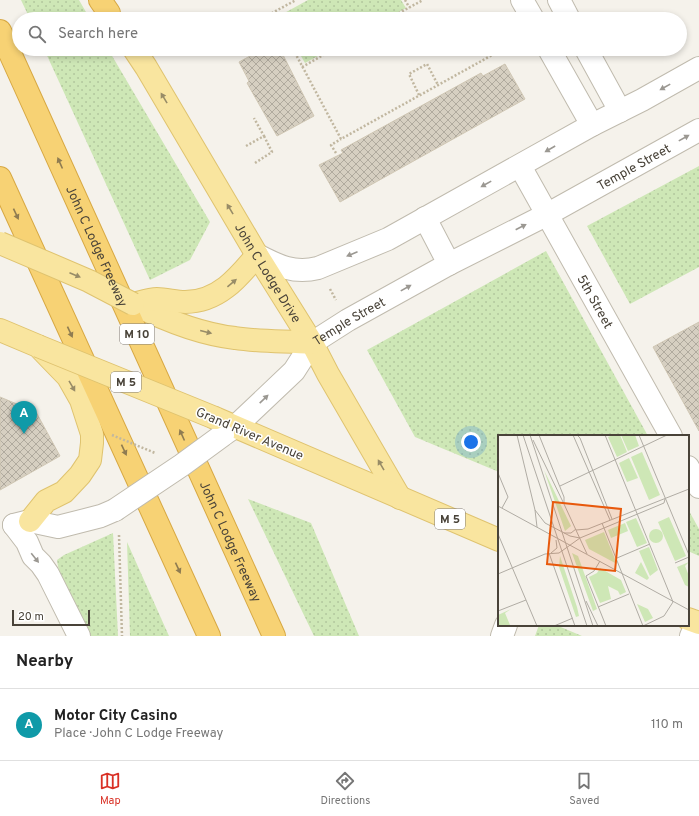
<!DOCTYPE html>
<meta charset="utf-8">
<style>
body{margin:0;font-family:Overpass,sans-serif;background:#f6f6f6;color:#222}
.scale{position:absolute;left:12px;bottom:10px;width:78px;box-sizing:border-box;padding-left:4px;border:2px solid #494339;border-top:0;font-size:11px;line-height:14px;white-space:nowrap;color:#494339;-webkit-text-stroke:3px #fff;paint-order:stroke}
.you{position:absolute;left:471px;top:442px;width:14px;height:14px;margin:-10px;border:3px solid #fff;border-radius:50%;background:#1a73e8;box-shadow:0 0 0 6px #1a73e833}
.badge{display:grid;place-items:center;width:26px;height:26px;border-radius:50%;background:#d93025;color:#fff;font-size:13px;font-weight:700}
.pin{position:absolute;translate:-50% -33px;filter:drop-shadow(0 1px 2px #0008)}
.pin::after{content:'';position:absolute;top:21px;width:14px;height:12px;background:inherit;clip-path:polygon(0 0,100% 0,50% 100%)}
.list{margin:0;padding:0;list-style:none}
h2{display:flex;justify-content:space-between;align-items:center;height:52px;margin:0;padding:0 16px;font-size:17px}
h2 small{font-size:13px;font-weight:400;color:#767676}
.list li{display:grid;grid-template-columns:26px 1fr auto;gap:12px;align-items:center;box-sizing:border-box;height:72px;padding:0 16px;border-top:1px solid #e0e0e0}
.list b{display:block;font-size:15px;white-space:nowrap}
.list p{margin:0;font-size:13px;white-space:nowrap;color:#767676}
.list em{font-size:13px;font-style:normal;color:#767676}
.icon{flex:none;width:22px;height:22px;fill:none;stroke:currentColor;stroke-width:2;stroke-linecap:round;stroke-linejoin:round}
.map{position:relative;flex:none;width:699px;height:636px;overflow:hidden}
.search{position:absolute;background:#fff;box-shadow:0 2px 6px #0003;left:12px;right:12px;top:12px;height:44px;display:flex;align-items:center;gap:10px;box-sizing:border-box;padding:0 14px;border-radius:22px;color:#767676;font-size:15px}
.sheet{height:124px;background:#fff}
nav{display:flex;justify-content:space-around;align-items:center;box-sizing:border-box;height:56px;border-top:1px solid #e0e0e0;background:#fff;font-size:11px;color:#767676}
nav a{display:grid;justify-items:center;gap:2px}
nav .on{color:#d93025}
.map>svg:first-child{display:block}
</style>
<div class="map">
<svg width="699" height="636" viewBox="0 0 699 636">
<defs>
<pattern id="grass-dots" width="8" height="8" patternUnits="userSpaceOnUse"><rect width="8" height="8" fill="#cee7b6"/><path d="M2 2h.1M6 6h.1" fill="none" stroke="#b2c79d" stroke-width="1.8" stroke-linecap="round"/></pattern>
<pattern id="building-cross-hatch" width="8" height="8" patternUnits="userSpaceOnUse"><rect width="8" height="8" fill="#d6cfc1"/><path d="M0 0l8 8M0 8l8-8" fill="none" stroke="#b0aa9e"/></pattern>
</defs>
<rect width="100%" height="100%" fill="#f5f2eb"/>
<!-- grass -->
<path fill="url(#grass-dots)" d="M21,0h58l11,19h-60z
M308,0h93l5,8 -20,11h-106l-1,-3z
M44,49h64l102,173 -20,38 -40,20z
M297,49h34l-26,14z
M699,166v101l-69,37 -43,-78z
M546,251l102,185h-149v36l-84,-35 -48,-87z
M248,499l63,24 48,113h-45z
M688,509l11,20v27l-11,-5z
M113,533l5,103h-27l-5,-7c-9,-20 -27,-48 -29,-69l7,-5z
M127,542l42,94h-39z
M539,625h17l26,11h-47z"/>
<!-- building -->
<path fill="url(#building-cross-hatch)" stroke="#d0c7b4" d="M263,49h17l34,67 -37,20 -30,-53 2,-2 -10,-19z
M505,64l20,35 -185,103 -21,-37 24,-12 -2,-3 140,-77 2,3z
M699,322v109l-46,-84z
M0,397l36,15 24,44 -60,34z"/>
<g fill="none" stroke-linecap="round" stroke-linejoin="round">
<!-- minor casing -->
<g stroke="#c0bbae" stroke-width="24">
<g id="minor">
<path d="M522,0l11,19"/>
<path d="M559,0l10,19"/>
<path d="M549,49l43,76"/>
<path d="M586,49l34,62"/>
<path id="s1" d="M520,166l151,270"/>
<path d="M425,218l24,46"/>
<path d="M257,255c21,11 37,19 61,13l70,-29 204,-114 50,-25 57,-32"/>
<path id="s2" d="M223,435l13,-9 58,-55 18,-28 36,-23 101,-56 99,-50 151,-84"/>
<path d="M688,467l11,20"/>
<path d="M14,525l13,17 6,14 8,8 7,10 31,62"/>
<path d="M14,525l16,-4 28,6 43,-11 14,-6"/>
<path d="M502,636l4,-11"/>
<path d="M691,636l6,-13"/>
</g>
</g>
<!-- major casing -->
<g stroke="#dfc36f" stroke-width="24">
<g id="major">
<path id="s3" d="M134,49l12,18 111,188 55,88 16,31 72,124"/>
<path d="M133,304c32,16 66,30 102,34 25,4 51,3 77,5"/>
<path d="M133,304c8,-2 17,-5 24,-5 9,0 19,3 28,3 33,0 53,-24 72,-47"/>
<path d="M0,330l38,16 30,31 13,23 11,34v9l-2,17 -10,15 -16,17 -18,9 -16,20"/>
<path d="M215,418l284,122"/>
<path d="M688,619l11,4"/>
</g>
</g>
<!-- highway casing -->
<g stroke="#d7a843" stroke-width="24">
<g id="highway">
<path d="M100,0l9,13"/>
<path id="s4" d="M0,31l274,605"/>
<path d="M0,178l209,458"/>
</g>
</g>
<!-- path -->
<path stroke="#c1b7a0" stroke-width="2.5" stroke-dasharray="2 2" stroke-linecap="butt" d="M405,0l4,7
M273,13l4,6
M398,14l3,5
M261,19l35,-19
M388,19l35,-19
M293,49l48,90 162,-90
M198,54l8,-5
M302,67l32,-18
M419,95l-10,-21 18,-10 11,21
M246,146l18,-10 -10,-18
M336,153l-5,-8 10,-6
M255,163l17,-11 -8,-16
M330,289l6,11
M119,535l3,101"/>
<!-- minor -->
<use href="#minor" stroke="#fff" stroke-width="22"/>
<!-- major -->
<use href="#major" stroke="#f9e59f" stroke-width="22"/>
<!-- highway -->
<use href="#highway" stroke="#f7d274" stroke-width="22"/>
<!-- minor-bridge casing -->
<g stroke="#c0bbae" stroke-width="24" stroke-linecap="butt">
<path id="minor-bridge" d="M115,510l67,-45 41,-30"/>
</g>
<!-- major-bridge casing -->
<g stroke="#dfc36f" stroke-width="24" stroke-linecap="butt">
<path id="major-bridge" d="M0,243l89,38 44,23
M38,346l177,72"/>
</g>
<!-- path-bridge -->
<path stroke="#c1b7a0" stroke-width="2.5" stroke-dasharray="2 2" stroke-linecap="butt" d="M112,435l43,18"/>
<!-- minor-bridge -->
<use href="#minor-bridge" stroke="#fff" stroke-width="22"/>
<!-- major-bridge -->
<use href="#major-bridge" stroke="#f9e59f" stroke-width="22"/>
</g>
<!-- one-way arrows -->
<defs><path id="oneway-solid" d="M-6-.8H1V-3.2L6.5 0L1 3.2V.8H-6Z"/></defs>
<g fill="#9b9892">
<use href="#oneway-solid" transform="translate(665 87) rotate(151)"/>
<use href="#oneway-solid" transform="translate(684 138) rotate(-29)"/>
<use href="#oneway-solid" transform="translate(550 149) rotate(150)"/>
<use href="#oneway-solid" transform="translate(486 184) rotate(151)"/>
<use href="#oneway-solid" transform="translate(521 227) rotate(-27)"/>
<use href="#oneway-solid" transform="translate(352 254) rotate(157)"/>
<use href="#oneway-solid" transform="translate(406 288) rotate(-29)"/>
<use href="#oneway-solid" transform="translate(264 399) rotate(-44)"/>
<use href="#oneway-solid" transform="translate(35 558) rotate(51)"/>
</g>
<g fill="#988c67">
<use href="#oneway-solid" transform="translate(164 98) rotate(-121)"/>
<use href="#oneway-solid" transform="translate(230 209) rotate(-121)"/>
<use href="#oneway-solid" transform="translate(75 275) rotate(23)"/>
<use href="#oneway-solid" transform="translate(232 283) rotate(-40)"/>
<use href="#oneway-solid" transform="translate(206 332) rotate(14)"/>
<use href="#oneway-solid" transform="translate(72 386) rotate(60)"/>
<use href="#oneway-solid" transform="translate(381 465) rotate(-120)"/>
</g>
<g fill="#8f7c51">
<use href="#oneway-solid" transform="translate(60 163) rotate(-114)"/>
<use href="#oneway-solid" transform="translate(16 214) rotate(65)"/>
<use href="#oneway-solid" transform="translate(70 332) rotate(65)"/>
<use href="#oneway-solid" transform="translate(182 435) rotate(-114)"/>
<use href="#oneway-solid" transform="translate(124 450) rotate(65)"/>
<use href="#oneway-solid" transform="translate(178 568) rotate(65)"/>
</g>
<g text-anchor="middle" stroke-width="3" stroke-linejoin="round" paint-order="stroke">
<!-- shield labels -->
<g fill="#fff" stroke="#807b74" stroke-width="1">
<rect x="120" y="324" width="34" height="20" rx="3"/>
<rect x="111" y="372" width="30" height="20" rx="3"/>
<rect x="435" y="509" width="30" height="20" rx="3"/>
</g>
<g font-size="12" font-weight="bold" fill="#494339">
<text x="137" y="338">M 10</text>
<text x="126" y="386">M 5</text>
<text x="450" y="523">M 5</text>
</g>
<!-- street labels -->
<g font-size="13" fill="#494339" stroke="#fff">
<text dy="5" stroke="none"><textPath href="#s2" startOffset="496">Temple Street</textPath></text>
<text dy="5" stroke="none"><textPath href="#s4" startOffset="236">John C Lodge Freeway</textPath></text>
<text dy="5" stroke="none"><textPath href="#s3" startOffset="261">John C Lodge Drive</textPath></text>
<text dy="5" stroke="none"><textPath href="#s1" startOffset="155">5th Street</textPath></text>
<text dy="5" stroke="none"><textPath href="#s2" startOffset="172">Temple Street</textPath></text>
<text transform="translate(250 433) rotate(23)" y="5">Grand River Avenue</text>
<text dy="5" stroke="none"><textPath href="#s4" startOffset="560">John C Lodge Freeway</textPath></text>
</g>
</g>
<!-- overview -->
<g transform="translate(498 435)">
<rect width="191" height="191" fill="#f5f2eb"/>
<path d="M115,0h7l7,17 -10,5 -9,-20zM123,0h14l4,11 -11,5zM144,17l18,43 -11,5 -18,-43zM46,35l27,56 -6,5zM171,82l17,39 -11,5 -17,-39zM138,83l11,25 -10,4 -11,-25zM127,88l3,8 -17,7 -3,-8zM151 101a7 7 0 1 1 14 0a7 7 0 1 1-14 0ZM106,97l13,32 -28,-15 -4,-9zM151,112l9,23 -8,6 -11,-25zM74,118l6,3 19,53 -4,2zM62,121l17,51 2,9 -3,1 -17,-50zM143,127l8,16 -2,2 -12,-7zM191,127l-4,4 4,10v11l-4,-2 -8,-18zM102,133l21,12 5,12 -6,3 -2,-4 -10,-5 3,13 -11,4 -11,-26 8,-4zM139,169l11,5 5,9 -8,4zM13,174l-6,4 5,12 -12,1v-11z" fill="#cee7b6"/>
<path d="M131,23l9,20 -11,4 -8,-19z" fill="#cee7b6"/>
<path fill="none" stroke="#b0aca4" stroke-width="1" d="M19,0l18,75 2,17M25,0l64,191M32,0l63,191M41,0l25,62v7l23,50M75,0l37,85M79,0l3,3 32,81M107,0l68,167 -9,14 -21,10M141,0l50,120M35,5l31,64M0,38l10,24 -6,11M62,51l107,-51M0,71l191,104M37,75l10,13 25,13 10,2M104,88l41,103M78,95l12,-1 101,-40M66,98h7l5,-4M0,99l39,92M51,118l26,73M53,118l6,-5 -1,-8M119,123l33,-14M102,126l-6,10 -8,5 20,50M177,128l14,-6M0,139l47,-20 14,-1 21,-15 84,-35 1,-4M88,166l12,25M100,172l31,-13M0,176l28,-11M56,191l19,-8"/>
<path fill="#e8590c" fill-opacity="0.15" stroke="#e8590c" stroke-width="2" d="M55,67l68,7 -6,62 -68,-7z"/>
<rect width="191" height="191" fill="none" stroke="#494339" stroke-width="2"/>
</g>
</svg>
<div class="scale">20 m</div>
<div class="you"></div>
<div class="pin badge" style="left:24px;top:434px;background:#0f9aa8">A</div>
<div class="search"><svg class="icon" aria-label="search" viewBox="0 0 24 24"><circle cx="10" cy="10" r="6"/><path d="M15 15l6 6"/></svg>Search here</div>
</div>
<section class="sheet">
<h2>Nearby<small></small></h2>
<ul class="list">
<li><span class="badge" style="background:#0f9aa8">A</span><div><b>Motor City Casino</b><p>Place · John C Lodge Freeway</p></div><em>110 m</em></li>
</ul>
</section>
<nav>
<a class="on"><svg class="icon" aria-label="map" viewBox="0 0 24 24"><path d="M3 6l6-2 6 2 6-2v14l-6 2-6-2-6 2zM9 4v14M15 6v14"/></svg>Map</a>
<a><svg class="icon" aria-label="directions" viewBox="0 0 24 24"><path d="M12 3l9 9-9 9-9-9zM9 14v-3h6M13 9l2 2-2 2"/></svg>Directions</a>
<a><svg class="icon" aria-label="saved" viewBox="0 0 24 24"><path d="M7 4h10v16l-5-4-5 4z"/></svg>Saved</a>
</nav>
